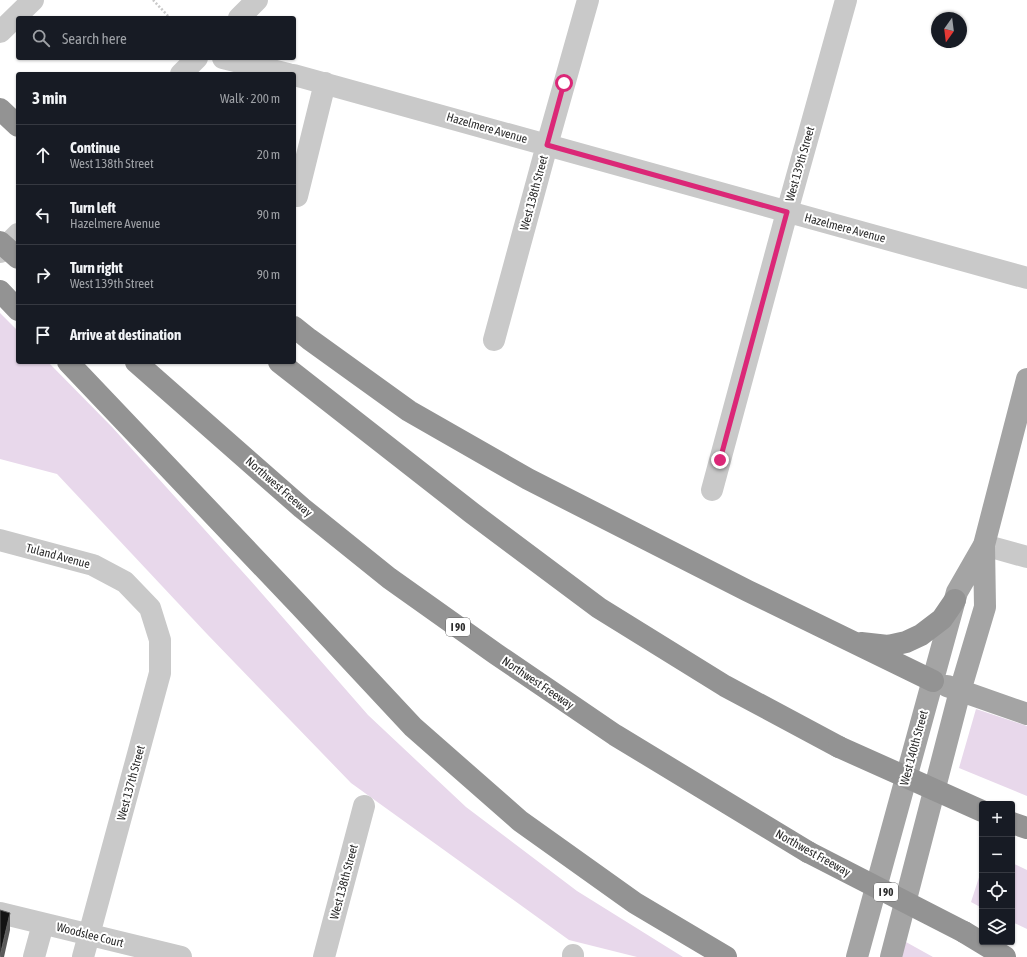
<!DOCTYPE html>
<meta charset="utf-8">
<style>
body{margin:0;font-family:"Asap Condensed",sans-serif;background:#242831;color:#f1f3f6}
.controls{position:absolute;right:12px;bottom:12px;display:grid;overflow:hidden;border-radius:4px;box-shadow:0 1px 3px #0004}
.controls button{width:36px;height:36px;display:grid;place-items:center;padding:0;border:0;border-bottom:1px solid #363941;background:#171b24;color:#f1f3f6;font:20px sans-serif}
.compass{position:absolute;left:931px;top:12px;width:36px;height:36px;border-radius:50%;background:#171b24;box-shadow:0 1px 3px #0004;rotate:194deg}
.stop{position:absolute;width:12px;height:12px;margin:-9px;border:3px solid #db2777;border-radius:50%;background:#fff}
.stop.end{background:#db2777;border-color:#fff;box-shadow:0 1px 4px #0008}
.list{margin:0;padding:0;list-style:none}
h2{display:flex;justify-content:space-between;align-items:center;height:52px;margin:0;padding:0 16px;font-size:17px}
h2 small{font-size:13px;font-weight:400;color:#9ea1a6}
.list li{display:grid;grid-template-columns:26px 1fr auto;gap:12px;align-items:center;box-sizing:border-box;height:60px;padding:0 16px;border-top:1px solid #363941}
.list b{display:block;font-size:15px;white-space:nowrap}
.list p{margin:0;font-size:13px;white-space:nowrap;color:#9ea1a6}
.list em{font-size:13px;font-style:normal;color:#9ea1a6}
.icon{flex:none;width:22px;height:22px;fill:none;stroke:currentColor;stroke-width:2;stroke-linecap:round;stroke-linejoin:round}
.map{position:relative;flex:none;width:1027px;height:957px;overflow:hidden}
.search{position:absolute;background:#171b24;box-shadow:0 1px 3px #0004;left:16px;top:16px;width:280px;height:44px;display:flex;align-items:center;gap:10px;box-sizing:border-box;padding:0 14px;border-radius:4px;color:#9ea1a6;font-size:15px}
.panel{position:absolute;background:#171b24;box-shadow:0 1px 3px #0004;left:16px;top:72px;width:280px;height:292px;border-radius:4px}
.map>svg:first-child{display:block}
</style>
<div class="map">
<svg width="1027" height="957" viewBox="0 0 1027 957">
<rect width="100%" height="100%" fill="#fff"/>
<!-- green -->
<path fill="#e8d8eb" d="M0,313l18,18v31h30l64,65 138,153 118,135 98,92 111,84 106,66h-46l-68,-17 -218,-157 -144,-149 -150,-160 -57,-15z
M976,709l51,17v70l-68,-28z
M1012,863l15,7v59l-15,-7z
M982,868v40l-11,-6z
M906,942l27,15h-32z"/>
<g fill="none" stroke-linecap="round" stroke-linejoin="round">
<!-- path -->
<path stroke="#c9c9c9" stroke-width="2.5" stroke-dasharray="2 2" stroke-linecap="butt" d="M153,0l17,18"/>
<!-- minor -->
<path stroke="#c9c9c9" stroke-width="22" d="M239,18l18,-18
M0,32l33,-32
M223,58l65,16
M181,74l16,-16
M294,75l733,203
M297,196l28,-113
M0,252l18,-18
M494,340l53,-195 41,-145
M712,490l75,-278 59,-212
M0,540l93,25 32,17 25,26 10,32v33l-77,284
M984,545l43,12
M0,913l181,44
M34,957l9,-33
M324,957l40,-151
M573,957v-2"/>
<!-- major -->
<path stroke="#a4a4a4" stroke-width="22" d="M947,686l80,28
M857,957l100,-365 27,-47
M891,957l69,-266 25,-84 -1,-62 43,-166"/>
<!-- highway -->
<path stroke="#939393" stroke-width="22" d="M0,109l18,17
M0,291l18,19
M294,327l15,12 100,72 119,68 220,112 185,90
M68,362l232,244 113,121 107,94 115,82 91,54
M136,362l166,146 87,70 107,76 119,81 193,117
M279,362l193,151 127,95 126,78 114,61
M861,643l27,3 18,-4 15,-7 21,-16 13,-19
M1012,823l15,5
M964,932l41,25"/>
<!-- highway-bridge -->
<path stroke="#939393" stroke-width="22" d="M0,242l18,16
M839,747l143,64
M808,852l156,80"/>
</g>
<!-- shaded-wall -->
<path fill="#5a5a5a" d="M10,913v17l-6,27h-4z"/>
<!-- building -->
<path fill="#131313" stroke="#5a5a5a" d="M0,910l10,3 -10,43z"/>
<g fill="none" stroke-linecap="round" stroke-linejoin="round">
<!-- route -->
<path stroke="#db2777" stroke-width="5" d="M564,83l-17,62 240,67 -67,248"/>
</g>
<g text-anchor="middle" stroke-width="4" stroke-linejoin="round" paint-order="stroke">
<!-- shield labels -->
<g fill="#fff" stroke="#6b6b6b" stroke-width="1">
<rect x="446" y="618" width="24" height="18" rx="3"/>
<rect x="874" y="883" width="24" height="18" rx="3"/>
</g>
<g font-size="11" font-weight="bold" fill="#2c2c2c">
<text x="458" y="631">I 90</text>
<text x="886" y="896">I 90</text>
</g>
<!-- street labels -->
<g font-size="12" fill="#2c2c2c" stroke="#fff">
<text transform="translate(487 128) rotate(16)" y="4">Hazelmere Avenue</text>
<text transform="translate(800 164) rotate(-74)" y="4">West 139th Street</text>
<text transform="translate(534 193) rotate(-75)" y="4">West 138th Street</text>
<text transform="translate(845 228) rotate(15)" y="4">Hazelmere Avenue</text>
<text transform="translate(279 487) rotate(41)" y="4">Northwest Freeway</text>
<text transform="translate(58 556) rotate(15)" y="4">Tuland Avenue</text>
<text transform="translate(538 683) rotate(34)" y="4">Northwest Freeway</text>
<text transform="translate(914 748) rotate(-75)" y="4">West 140th Street</text>
<text transform="translate(131 783) rotate(-75)" y="4">West 137th Street</text>
<text transform="translate(813 853) rotate(29)" y="4">Northwest Freeway</text>
<text transform="translate(344 882) rotate(-75)" y="4">West 138th Street</text>
<text transform="translate(90 935) rotate(14)" y="4">Woodslee Court</text>
</g>
</g>
</svg>
<div class="controls">
<button>+</button>
<button>−</button>
<button><svg class="icon" aria-label="locate" viewBox="0 0 24 24"><circle cx="12" cy="12" r="6"/><path d="M12 2v4M12 18v4M2 12h4M18 12h4"/></svg></button>
<button><svg class="icon" aria-label="layers" viewBox="0 0 24 24"><path d="M12 4l9 5-9 5-9-5zM3 14l9 5 9-5"/></svg></button>
</div>
<svg class="compass" viewBox="-18 -18 36 36"><path d="M0-13l5 13h-10z" fill="#e53935"/><path d="M0 13l5-13h-10z" fill="#9ea1a6"/></svg>
<div class="stop" style="left:564px;top:83px"></div>
<div class="stop end" style="left:720px;top:460px"></div>
<div class="search"><svg class="icon" aria-label="search" viewBox="0 0 24 24"><circle cx="10" cy="10" r="6"/><path d="M15 15l6 6"/></svg>Search here</div>
<section class="panel">
<h2>3 min<small>Walk · 200 m</small></h2>
<ul class="list">
<li><svg class="icon" aria-label="ahead" viewBox="0 0 24 24"><path d="M12 20V5M6 11l6-6 6 6"/></svg><div><b>Continue</b><p>West 138th Street</p></div><em>20 m</em></li>
<li><svg class="icon" aria-label="left" viewBox="0 0 24 24"><path d="M17 20v-9H6M10 6l-5 5 5 5"/></svg><div><b>Turn left</b><p>Hazelmere Avenue</p></div><em>90 m</em></li>
<li><svg class="icon" aria-label="right" viewBox="0 0 24 24"><path d="M7 20v-9h11M14 6l5 5-5 5"/></svg><div><b>Turn right</b><p>West 139th Street</p></div><em>90 m</em></li>
<li><svg class="icon" aria-label="arrive" viewBox="0 0 24 24"><path d="M6 21V4h12l-3 4 3 4H6"/></svg><div><b>Arrive at destination</b></div></li>
</ul>
</section>
</div>
